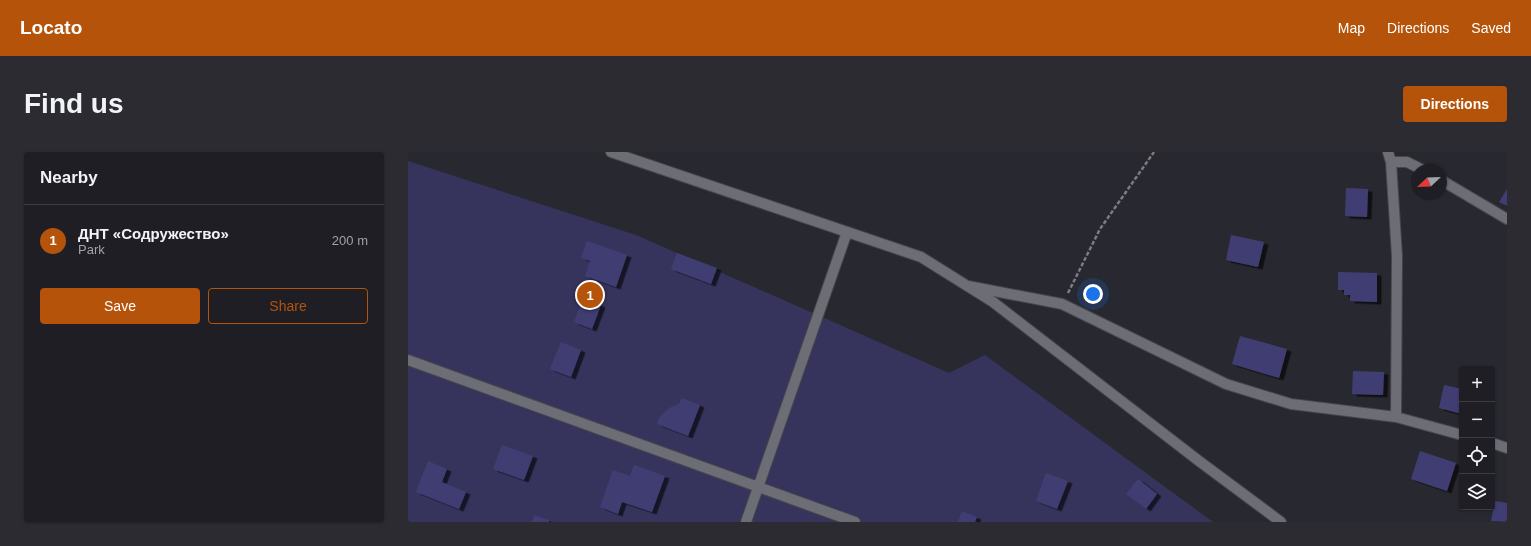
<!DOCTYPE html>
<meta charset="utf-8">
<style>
body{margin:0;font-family:Helvetica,sans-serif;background:#2b2b31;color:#f1f3f6}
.controls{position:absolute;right:12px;bottom:12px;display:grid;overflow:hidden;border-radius:4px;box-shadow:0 1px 3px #0004}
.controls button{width:36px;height:36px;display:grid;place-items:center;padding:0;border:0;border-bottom:1px solid #3c3c41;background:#1e1e24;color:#f1f3f6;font:20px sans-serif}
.compass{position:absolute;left:1003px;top:12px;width:36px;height:36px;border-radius:50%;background:#1e1e24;box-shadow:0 1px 3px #0004;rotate:247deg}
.you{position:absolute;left:685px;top:142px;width:14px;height:14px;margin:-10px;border:3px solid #fff;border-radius:50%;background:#1a73e8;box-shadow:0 0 0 6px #1a73e833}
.badge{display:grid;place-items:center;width:26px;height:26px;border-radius:50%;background:#b45309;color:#fff;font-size:13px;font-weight:700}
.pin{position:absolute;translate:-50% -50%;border:2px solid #fff;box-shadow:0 1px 4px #0006}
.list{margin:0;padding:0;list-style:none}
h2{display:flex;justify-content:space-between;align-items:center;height:52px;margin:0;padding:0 16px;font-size:17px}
h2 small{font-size:13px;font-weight:400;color:#a1a2a6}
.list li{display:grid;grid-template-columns:26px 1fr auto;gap:12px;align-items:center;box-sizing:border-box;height:72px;padding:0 16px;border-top:1px solid #3c3c41}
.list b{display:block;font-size:15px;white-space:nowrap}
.list p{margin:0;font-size:13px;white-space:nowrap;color:#a1a2a6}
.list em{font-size:13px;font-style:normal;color:#a1a2a6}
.actions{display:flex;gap:8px;padding:12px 16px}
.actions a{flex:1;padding:9px 0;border:1px solid #b45309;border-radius:4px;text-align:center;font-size:14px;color:#b45309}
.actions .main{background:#b45309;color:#fff}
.icon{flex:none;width:22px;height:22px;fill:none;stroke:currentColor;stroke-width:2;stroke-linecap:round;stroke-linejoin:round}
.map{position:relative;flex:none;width:1099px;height:370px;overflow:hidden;border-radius:4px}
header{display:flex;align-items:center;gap:24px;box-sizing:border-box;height:56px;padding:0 20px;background:#b45309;color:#fff}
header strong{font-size:19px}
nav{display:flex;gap:22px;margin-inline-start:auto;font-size:14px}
.intro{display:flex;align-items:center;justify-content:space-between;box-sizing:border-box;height:96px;padding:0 24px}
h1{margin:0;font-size:28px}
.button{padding:10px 18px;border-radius:4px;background:#b45309;color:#fff;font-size:14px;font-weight:700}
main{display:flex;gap:24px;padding:0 24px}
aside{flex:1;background:#1e1e24;border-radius:4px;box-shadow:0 1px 3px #0004}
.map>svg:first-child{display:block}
</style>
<header>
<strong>Locato</strong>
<nav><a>Map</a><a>Directions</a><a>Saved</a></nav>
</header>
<div class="intro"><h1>Find us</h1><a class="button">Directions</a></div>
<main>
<aside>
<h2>Nearby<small></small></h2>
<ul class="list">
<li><span class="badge">1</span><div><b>ДНТ «Содружество»</b><p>Park</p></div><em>200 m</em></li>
</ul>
<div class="actions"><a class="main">Save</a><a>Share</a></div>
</aside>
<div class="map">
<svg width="1099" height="370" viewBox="0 0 1099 370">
<defs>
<filter id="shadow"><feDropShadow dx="4.5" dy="2.5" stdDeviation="0" flood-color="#0009"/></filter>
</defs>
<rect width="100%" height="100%" fill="#282830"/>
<!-- green -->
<path fill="#36345c" d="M0,9l228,74 313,138 36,-18 228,167h-805z"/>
<!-- building -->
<path fill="#413e73" filter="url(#shadow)" d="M938,36l22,1 -1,28 -22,-1z
M1099,37v17l-8,-4z
M823,83l33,7 -6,25 -32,-7z
M179,89l40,14 -11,32 -31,-11 5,-15 -9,-3z
M269,101l40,15 -6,16 -40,-15z
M930,120l39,1v29l-27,-1v-6h-6v-5h-6z
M175,146l18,7 -9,24 -18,-7z
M832,184l47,13 -8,29 -47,-14z
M153,190l20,8 -10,27 -21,-8z
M945,219l31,1 -1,23 -31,-1z
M1036,233l18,4v25l-23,-6z
M274,246l18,7 -12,31 -31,-12 2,-6 10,-10 10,-4z
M94,293l31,11 -9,24 -31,-11z
M1012,299l36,12 -9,28 -36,-12z
M20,309l19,8 -5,13 24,10 -7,17 -43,-17z
M226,313l31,11 -13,36 -30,-10 -4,12 -18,-7 13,-37 17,6z
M638,321l22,8 -11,28 -21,-8z
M730,327l19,15 -11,15 -20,-15z
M1087,349l12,2v19l-16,-1z
M554,359l15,6 -2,5h-17z
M126,363l15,5v2h-17z"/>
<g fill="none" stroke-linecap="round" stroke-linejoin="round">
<!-- street casing -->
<g stroke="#46464c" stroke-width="12">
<path id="street" d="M980,0l3,10h16l16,8
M983,10l6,94 -1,161
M1033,28l66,39
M560,134l94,18 164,80 65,20 105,13 66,18
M0,208l447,162
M1084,291l15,5
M338,370l101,-290"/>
</g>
<!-- secondary casing -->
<g stroke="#46464c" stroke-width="12">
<path id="secondary" d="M203,0l310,105 72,45 206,159 82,61"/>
</g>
<!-- path -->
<path stroke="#7b7b81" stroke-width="2.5" stroke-dasharray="4 2" stroke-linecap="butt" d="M660,141l32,-64 54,-77"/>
<!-- street -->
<use href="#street" stroke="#6d6d76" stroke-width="10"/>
<!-- secondary -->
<use href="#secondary" stroke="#6d6d76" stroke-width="10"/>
</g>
</svg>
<div class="controls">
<button>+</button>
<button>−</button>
<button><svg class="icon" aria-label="locate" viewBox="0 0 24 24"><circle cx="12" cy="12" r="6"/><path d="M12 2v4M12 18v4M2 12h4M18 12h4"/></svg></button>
<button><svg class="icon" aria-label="layers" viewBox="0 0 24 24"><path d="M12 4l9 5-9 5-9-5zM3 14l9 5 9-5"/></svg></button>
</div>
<svg class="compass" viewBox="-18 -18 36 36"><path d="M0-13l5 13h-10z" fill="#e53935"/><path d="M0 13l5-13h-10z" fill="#a1a2a6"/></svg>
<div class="you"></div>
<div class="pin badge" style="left:182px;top:143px">1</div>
</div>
</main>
